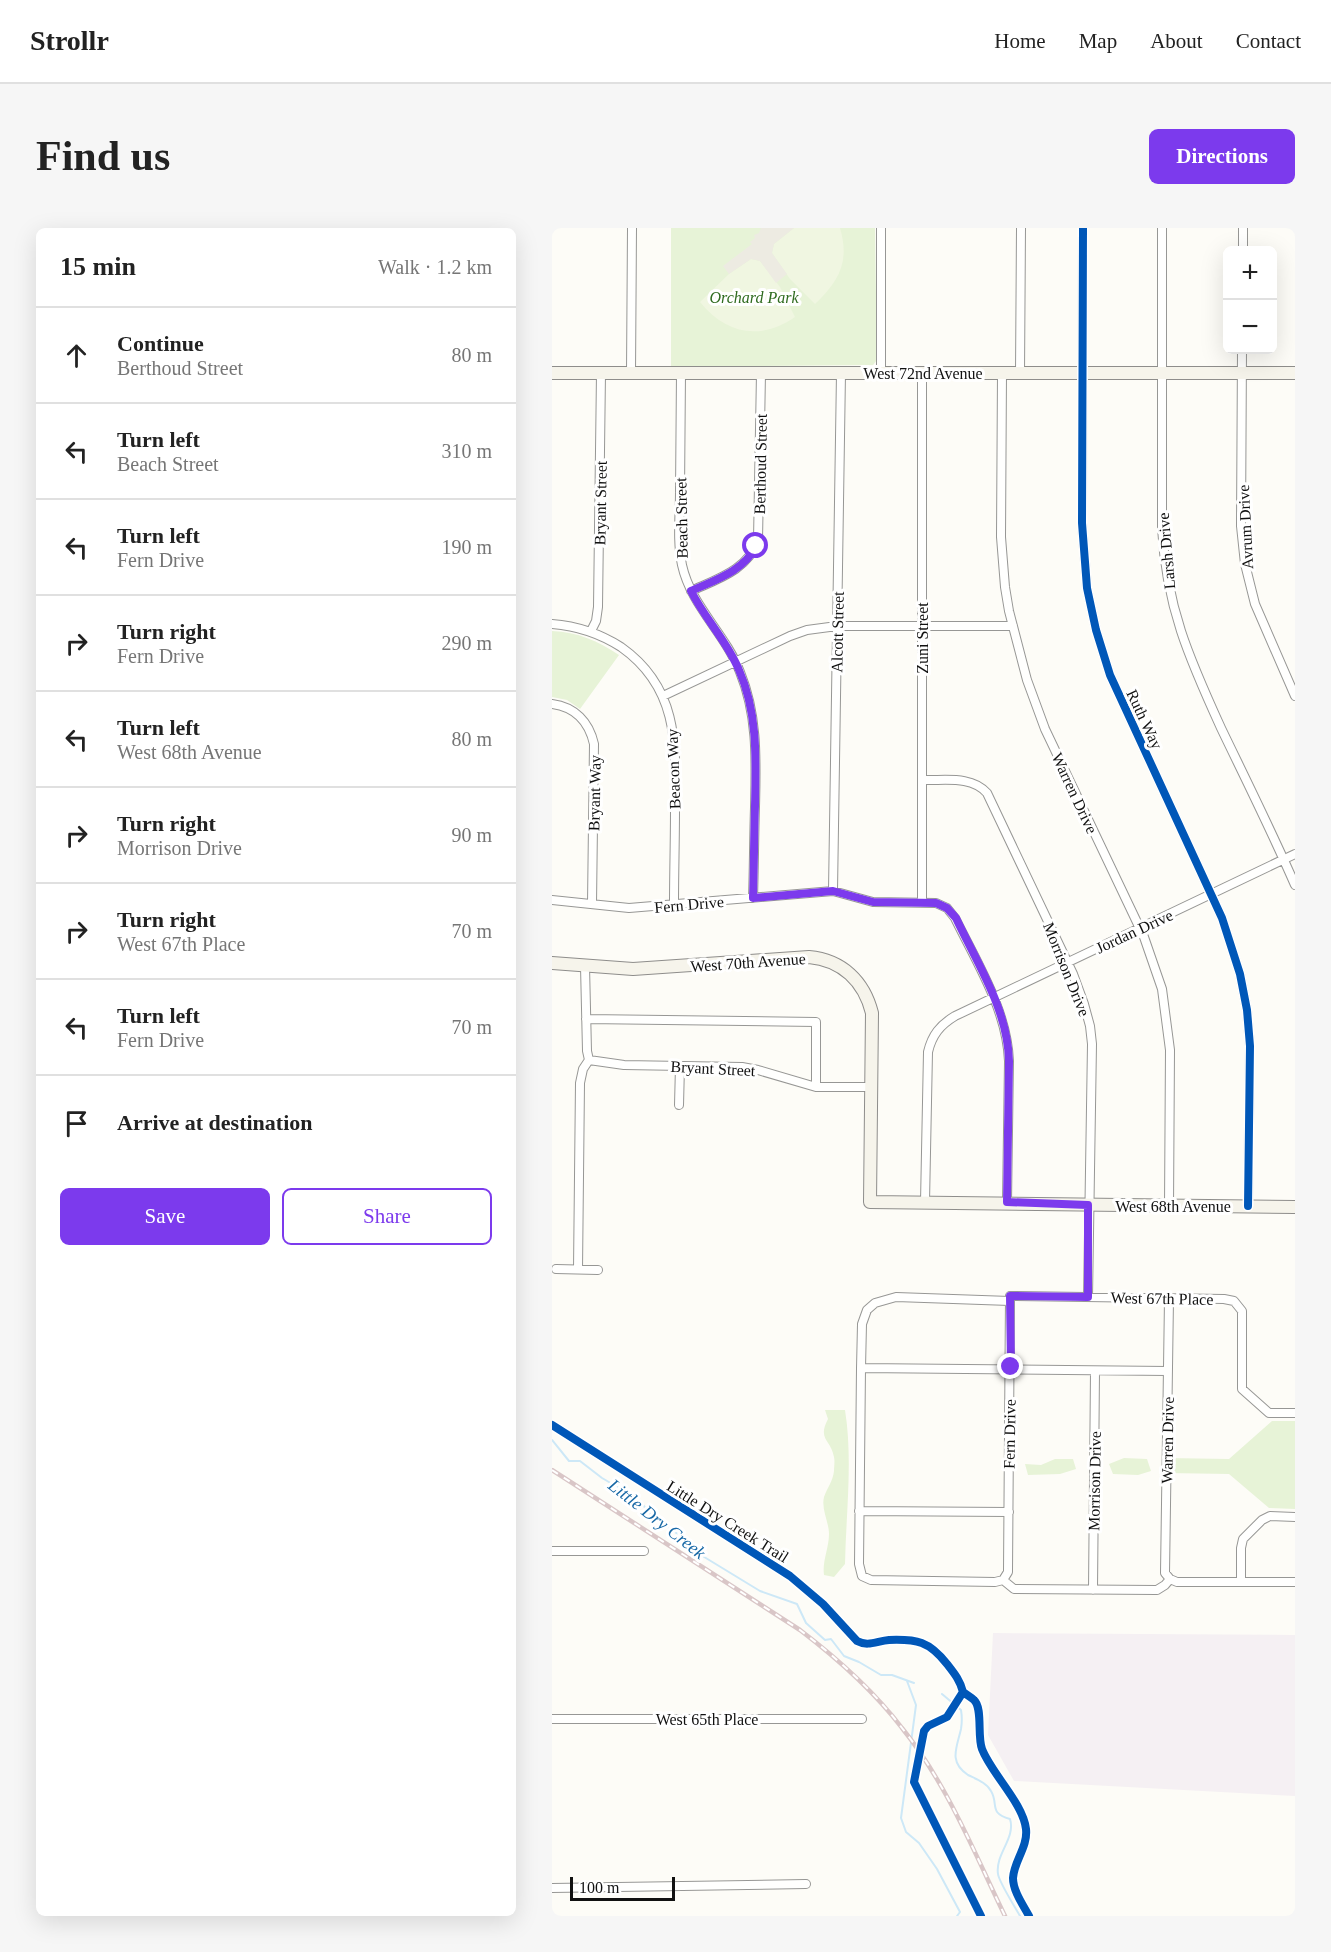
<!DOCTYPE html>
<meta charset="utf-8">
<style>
body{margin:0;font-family:"Times New Roman",serif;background:#f6f6f6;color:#222}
.controls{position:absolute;right:18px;top:18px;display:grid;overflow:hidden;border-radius:9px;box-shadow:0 6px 24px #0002}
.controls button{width:54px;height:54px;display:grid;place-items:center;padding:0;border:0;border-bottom:2px solid #e0e0e0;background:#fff;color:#222;font:30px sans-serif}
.scale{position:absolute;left:18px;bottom:15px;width:105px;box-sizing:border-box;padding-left:6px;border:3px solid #111;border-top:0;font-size:16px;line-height:21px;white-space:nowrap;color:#111;-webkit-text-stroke:4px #fff;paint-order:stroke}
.stop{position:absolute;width:18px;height:18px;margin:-14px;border:4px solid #7c3aed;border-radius:50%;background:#fff}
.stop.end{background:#7c3aed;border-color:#fff;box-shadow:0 2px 6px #0008}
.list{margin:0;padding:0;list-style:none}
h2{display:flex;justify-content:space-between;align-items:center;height:78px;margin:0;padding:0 24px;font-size:26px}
h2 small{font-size:20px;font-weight:400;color:#767676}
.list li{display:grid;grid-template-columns:39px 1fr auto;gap:18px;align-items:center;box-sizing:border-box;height:96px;padding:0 24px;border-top:2px solid #e0e0e0}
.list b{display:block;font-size:22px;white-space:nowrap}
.list p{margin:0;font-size:20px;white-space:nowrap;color:#767676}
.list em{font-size:20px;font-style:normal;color:#767676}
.actions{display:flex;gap:12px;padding:18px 24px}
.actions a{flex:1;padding:14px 0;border:2px solid #7c3aed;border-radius:9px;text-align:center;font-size:21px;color:#7c3aed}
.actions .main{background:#7c3aed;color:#fff}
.icon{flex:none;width:33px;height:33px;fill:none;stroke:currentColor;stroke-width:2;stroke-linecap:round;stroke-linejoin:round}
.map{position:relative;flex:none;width:743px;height:1688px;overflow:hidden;border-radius:9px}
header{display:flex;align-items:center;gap:36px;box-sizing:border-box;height:84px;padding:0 30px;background:#fff;border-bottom:2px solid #e0e0e0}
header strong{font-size:28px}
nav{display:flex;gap:33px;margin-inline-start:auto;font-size:21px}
.intro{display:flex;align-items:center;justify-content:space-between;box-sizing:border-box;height:144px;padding:0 36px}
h1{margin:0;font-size:42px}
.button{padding:15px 27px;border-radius:9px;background:#7c3aed;color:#fff;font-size:21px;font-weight:700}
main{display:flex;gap:36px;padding:0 36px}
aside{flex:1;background:#fff;border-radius:9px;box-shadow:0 6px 24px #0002}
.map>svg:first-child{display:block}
</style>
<header>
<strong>Strollr</strong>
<nav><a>Home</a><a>Map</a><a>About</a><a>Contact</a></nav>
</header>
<div class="intro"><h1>Find us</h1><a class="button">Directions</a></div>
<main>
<aside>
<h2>15 min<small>Walk · 1.2 km</small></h2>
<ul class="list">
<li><svg class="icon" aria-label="ahead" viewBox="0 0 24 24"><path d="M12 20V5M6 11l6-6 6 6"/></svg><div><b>Continue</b><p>Berthoud Street</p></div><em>80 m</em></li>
<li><svg class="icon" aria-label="left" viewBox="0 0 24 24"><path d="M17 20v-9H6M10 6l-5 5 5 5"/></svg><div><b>Turn left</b><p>Beach Street</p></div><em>310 m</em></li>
<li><svg class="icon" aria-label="left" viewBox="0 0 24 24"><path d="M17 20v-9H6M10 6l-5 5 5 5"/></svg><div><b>Turn left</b><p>Fern Drive</p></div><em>190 m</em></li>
<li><svg class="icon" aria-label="right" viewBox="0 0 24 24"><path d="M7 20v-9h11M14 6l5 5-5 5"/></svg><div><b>Turn right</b><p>Fern Drive</p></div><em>290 m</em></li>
<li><svg class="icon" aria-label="left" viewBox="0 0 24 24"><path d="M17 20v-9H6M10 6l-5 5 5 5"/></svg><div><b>Turn left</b><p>West 68th Avenue</p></div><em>80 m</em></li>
<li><svg class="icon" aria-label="right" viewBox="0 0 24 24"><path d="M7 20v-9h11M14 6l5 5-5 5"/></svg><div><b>Turn right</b><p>Morrison Drive</p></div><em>90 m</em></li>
<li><svg class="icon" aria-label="right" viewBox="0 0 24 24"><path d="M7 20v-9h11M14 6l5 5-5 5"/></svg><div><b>Turn right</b><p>West 67th Place</p></div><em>70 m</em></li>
<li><svg class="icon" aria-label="left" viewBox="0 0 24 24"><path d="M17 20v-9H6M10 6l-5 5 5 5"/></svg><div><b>Turn left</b><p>Fern Drive</p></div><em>70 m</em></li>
<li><svg class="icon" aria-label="arrive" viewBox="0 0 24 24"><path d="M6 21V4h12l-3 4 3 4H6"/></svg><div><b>Arrive at destination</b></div></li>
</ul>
<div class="actions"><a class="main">Save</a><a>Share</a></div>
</aside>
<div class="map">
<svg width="743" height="1688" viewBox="0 0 743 1688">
<rect width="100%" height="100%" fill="#fdfcf7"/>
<!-- industrial -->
<path fill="#f5f0f3" d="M441,1405l302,2v161l-281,-15 -26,-46z"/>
<!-- green -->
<path fill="#e7f3d7" d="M119,0h204l2,132 -4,5 -202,2z
M0,403c26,1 46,10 67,24l-39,54 -13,-9 -15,-3z
M273,1182h20c8,50 1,103 0,154l-11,13 -10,-2c-2,-14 5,-27 5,-41 0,-12 -8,-24 -5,-37 3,-9 9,-16 10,-26 0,-4 1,-10 0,-14 -3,-18 -17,-17 -6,-38z
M720,1193h23v88l-26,-1 -40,-34 -63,-1v-15l63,1z
M572,1230l23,1 4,12 -13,4 -25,-1 -4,-10z
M503,1231h18l3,10 -16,5 -32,1 -3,-11 16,1z"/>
<!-- pitch -->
<path fill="#f0f6e1" d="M242,0h46c10,34 -1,53 -25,76l-25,-25 -18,-26 2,-9z
M199,31l9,2 20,26 15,30c-35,24 -69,17 -95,-15l29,-28z"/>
<!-- plaza -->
<path fill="#edebe2" d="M209,0h33l-20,16 -2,9 15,21 -11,9 -16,-22 -9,-2 -22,15 -6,-8 29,-22 -2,-2 5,-4 -1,-3 5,-2z"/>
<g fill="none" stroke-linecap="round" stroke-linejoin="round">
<!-- stream -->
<path stroke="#cde8f7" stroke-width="2" d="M0,1212l17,21h11l22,17 36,21 14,17 40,28 4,8 64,39 37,13 9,19 19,17 6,-1 13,17 15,6 22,13h11l22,8
M355,1453l9,24 -15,113 5,14 13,11 18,26 23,43 -3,4
M390,1466l19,16c1,6 1,13 0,19 -4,18 -13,33 7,46 8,4 19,8 23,16 8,13 -3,22 19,28 6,19 -15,35 -12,55 1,8 17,33 22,42"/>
<!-- street casing -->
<g stroke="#979795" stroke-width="10">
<path id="street" d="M531,0l-1,295 5,65 9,42 14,45 112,243 18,56 7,36 3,36 -2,160
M610,0v300c4,78 27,130 59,200 25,52 51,104 74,157
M691,22v-22
M690,122l-1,176 4,38 10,40 40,92
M79,145l1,-145
M129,145c0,40 -1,79 -1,119 0,24 -3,49 2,73 9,41 43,68 58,107 18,44 16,89 15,135 -1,30 -1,61 -2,91
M329,145v-145
M370,145v529
M450,145l-1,164 4,50 4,24 18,69 18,49 99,208 18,52 8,61 -1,156
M468,145l1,-145
M139,363c26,-12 57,-21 67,-51l3,-167
M0,396c26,2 47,9 69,23 58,41 55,98 54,162 0,32 -1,64 -1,96
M39,403l5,-10 2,-14 3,-234
M111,468l127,-60 17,-6 30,-4h176
M0,476c23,3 37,18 42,40l-2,160
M370,552c22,1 49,-5 65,13l86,181 11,30 6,22 2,18 -4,253
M281,663l8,-518
M0,672l77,8 204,-17 40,11 63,1 11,5 8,10c22,45 52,92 54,143l-2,141
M33,738l2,85 2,9
M34,791l230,3v65
M37,832l35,5 118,2 16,3 58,17h56
M127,877l1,-39
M373,974l3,-150c4,-17 12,-27 27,-36l340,-162
M4,1041l42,1
M26,1041l2,-186 3,-14 6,-9
M617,1071l-4,274 5,6
M309,1140l1,-44 5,-14 8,-7 21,-6 114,4
M307,1283l150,1
M0,1323h92
M618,1351l-5,6 -8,5 -143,-1 -11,-9 5,-8 2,-276 214,3 10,2 8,10v78l27,24h26
M618,1351l7,3h118
M451,1352l-8,2 -124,-2 -9,-4 -3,-12 2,-196 307,3
M689,1354v-34l2,-9 19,-19 8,-4 25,1
M541,1362l2,-219
M0,1491h310
M0,1660l254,-4"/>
</g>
<!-- secondary casing -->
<g stroke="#8e8d8b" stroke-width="14">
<path id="secondary" d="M0,145h743
M0,735l81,6 176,-12c33,3 55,24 63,56l-2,189 425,5"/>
</g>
<!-- street -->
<use href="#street" stroke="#fffffe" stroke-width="8"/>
<!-- secondary -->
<use href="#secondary" stroke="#f6f4eb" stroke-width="12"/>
<!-- rail casing -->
<g stroke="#d9c6c7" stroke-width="4.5">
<path id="rail" d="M0,1242l248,160c38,29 73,60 102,98 45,56 72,124 103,188"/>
</g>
<!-- rail -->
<use href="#rail" stroke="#fff" stroke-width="2" stroke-dasharray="7" stroke-linecap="butt"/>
<!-- cycleway casing -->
<g stroke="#fff" stroke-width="11">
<path id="cycleway" d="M531,0l-1,295 5,65 9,42 14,45 112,243 18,56 7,36 3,36 -2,160
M0,1197l238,151 33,28 34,37c11,6 20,0 32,-1 28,-1 40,1 58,24 7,9 13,16 16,28l-16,25 -19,9 -4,5 -10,51 67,134
M411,1464c4,3 8,5 11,8 9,8 3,36 8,49 9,24 41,54 44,80 2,18 -12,32 -13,49 0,13 10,27 16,38"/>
</g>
<!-- cycleway -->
<use href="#cycleway" stroke="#0057b8" stroke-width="8"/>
</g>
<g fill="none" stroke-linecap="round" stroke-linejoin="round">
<!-- route -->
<path stroke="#7c3aed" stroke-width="8" d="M204,318c-12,25 -41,34 -65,45 14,28 36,50 48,79 19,43 17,89 16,136 -1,30 -1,61 -2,92l80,-7 40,11 63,1 11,5 9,10c21,45 52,92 53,143l-2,141 81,3v92l-78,-1 1,71"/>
</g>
<g text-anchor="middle" stroke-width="6" stroke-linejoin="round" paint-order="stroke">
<!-- park labels -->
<g font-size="16" font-style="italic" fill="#2f6b1f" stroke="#fff">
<text x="202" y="75">Orchard Park</text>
</g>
<!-- street labels -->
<g font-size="16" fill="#111" stroke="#fff">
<text x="371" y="151">West 72nd Avenue</text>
<text transform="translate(208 236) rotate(-89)" y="6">Berthoud Street</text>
<text transform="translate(48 275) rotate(-89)" y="6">Bryant Street</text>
<text transform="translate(129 290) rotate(-91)" y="6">Beach Street</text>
<text transform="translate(693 299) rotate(-93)" y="6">Avrum Drive</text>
<text transform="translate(614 323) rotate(-95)" y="6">Larsh Drive</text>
<text transform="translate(285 404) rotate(-89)" y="6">Alcott Street</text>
<text transform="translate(370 410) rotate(-90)" y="6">Zuni Street</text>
<text transform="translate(593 491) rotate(65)" y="6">Ruth Way</text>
<text transform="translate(121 541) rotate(-92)" y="6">Beacon Way</text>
<text transform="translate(42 565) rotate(-89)" y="6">Bryant Way</text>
<text transform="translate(523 565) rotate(65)" y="6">Warren Drive</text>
<text transform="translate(137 676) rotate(-5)" y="6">Fern Drive</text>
<text transform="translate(582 703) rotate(-25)" y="6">Jordan Drive</text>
<text transform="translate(196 734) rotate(-4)" y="6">West 70th Avenue</text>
<text transform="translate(515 741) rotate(68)" y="6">Morrison Drive</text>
<text transform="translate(161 840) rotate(3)" y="6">Bryant Street</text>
<text x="621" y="984">West 68th Avenue</text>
<text transform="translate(610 1070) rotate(1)" y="6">West 67th Place</text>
<text transform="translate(457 1206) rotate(-89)" y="6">Fern Drive</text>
<text transform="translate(615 1212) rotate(-89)" y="6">Warren Drive</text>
<text transform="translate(542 1253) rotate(-89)" y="6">Morrison Drive</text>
<text transform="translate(176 1293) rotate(32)" y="6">Little Dry Creek Trail</text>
<text x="155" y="1497">West 65th Place</text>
</g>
<!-- water labels -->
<g font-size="18" font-style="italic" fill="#1768a6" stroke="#fff">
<text transform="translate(105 1291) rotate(38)" y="6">Little Dry Creek</text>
</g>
</g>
</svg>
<div class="controls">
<button>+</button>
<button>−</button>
</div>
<div class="scale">100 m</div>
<div class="stop" style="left:204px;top:318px"></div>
<div class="stop end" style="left:459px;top:1139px"></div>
</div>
</main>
